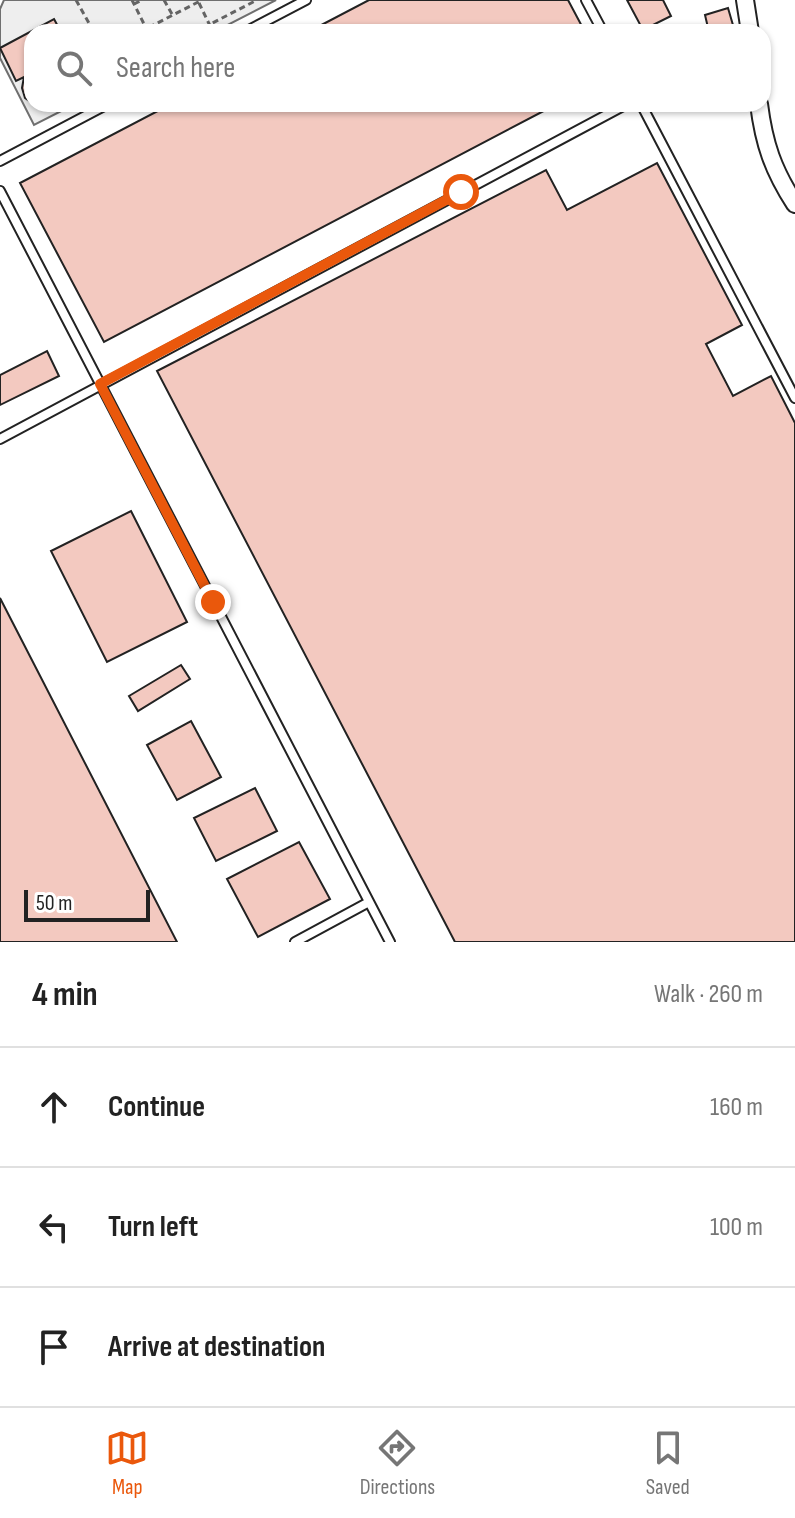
<!DOCTYPE html>
<meta charset="utf-8">
<style>
body{margin:0;font-family:"Sofia Sans Condensed",sans-serif;background:#f2f2f2;color:#222}
.scale{position:absolute;left:24px;bottom:20px;width:126px;box-sizing:border-box;padding-left:8px;border:4px solid #222;border-top:0;font-size:22px;line-height:28px;white-space:nowrap;color:#222;-webkit-text-stroke:6px #fff;paint-order:stroke}
.stop{position:absolute;width:24px;height:24px;margin:-18px;border:6px solid #ea580c;border-radius:50%;background:#fff}
.stop.end{background:#ea580c;border-color:#fff;box-shadow:0 2px 8px #0008}
.list{margin:0;padding:0;list-style:none}
h2{display:flex;justify-content:space-between;align-items:center;height:104px;margin:0;padding:0 32px;font-size:34px}
h2 small{font-size:26px;font-weight:400;color:#767676}
.list li{display:grid;grid-template-columns:52px 1fr auto;gap:24px;align-items:center;box-sizing:border-box;height:120px;padding:0 32px;border-top:2px solid #e0e0e0}
.list b{display:block;font-size:30px;white-space:nowrap}
.list em{font-size:26px;font-style:normal;color:#767676}
.icon{flex:none;width:44px;height:44px;fill:none;stroke:currentColor;stroke-width:2;stroke-linecap:round;stroke-linejoin:round}
.map{position:relative;flex:none;width:795px;height:942px;overflow:hidden}
.search{position:absolute;background:#fff;box-shadow:0 2px 6px #0004;left:24px;right:24px;top:24px;height:88px;display:flex;align-items:center;gap:20px;box-sizing:border-box;padding:0 28px;border-radius:24px;color:#767676;font-size:30px}
.sheet{height:464px;background:#fff}
nav{display:flex;justify-content:space-around;align-items:center;box-sizing:border-box;height:112px;border-top:2px solid #e0e0e0;background:#fff;font-size:22px;color:#767676}
nav a{display:grid;justify-items:center;gap:4px}
nav .on{color:#ea580c}
.map>svg:first-child{display:block}
</style>
<div class="map">
<svg width="795" height="942" viewBox="0 0 795 942">
<rect width="100%" height="100%" fill="#fff"/>
<!-- green -->
<path fill="#eee" stroke="#6f6f6f" stroke-width="2" d="M4,0h272l-62,32h-182v72h43l-41,21 -34,-67v-49z"/>
<!-- building -->
<path fill="#f3c9c0" stroke="#222" stroke-width="2" d="M369,0h199l17,32h-277z
M627,0h36l8,16 -28,14z
M728,8l7,24h-26l-4,-17z
M54,19l7,13h-29v71l-7,-5 -3,-10 2,-11 -8,4 -16,-33z
M171,104h386l-453,238 -84,-159z
M657,163l85,162 -36,19 27,52 38,-20 24,47v519h-340l-298,-571 389,-201 21,40z
M47,351l12,25 -59,29v-30z
M131,511l56,111 -80,40 -56,-111z
M0,598l177,344h-177z
M181,665l9,14 -52,32 -9,-15z
M191,721l30,56 -44,23 -30,-55z
M255,788l22,43 -61,30 -22,-43z
M299,842l31,57 -72,38 -31,-58z"/>
<g fill="none" stroke-linecap="round" stroke-linejoin="round">
<!-- service casing -->
<g stroke="#222" stroke-width="12">
<path id="service" d="M586,0l17,32
M245,32l61,-32
M641,104l154,294
M0,161l108,-57
M0,191l390,751
M0,439l627,-335
M295,942l74,-40"/>
</g>
<!-- minor casing -->
<g stroke="#222" stroke-width="20">
<path id="minor" d="M745,0l5,32
M759,104c5,40 14,66 36,100"/>
</g>
<!-- path -->
<path stroke="#646464" stroke-width="3" stroke-dasharray="6 4" stroke-linecap="butt" d="M76,0l18,32
M132,0l16,32
M164,0l8,14
M199,3l14,29
M134,4l8,-4
M140,32l62,-32
M195,32l62,-32"/>
<!-- service -->
<use href="#service" stroke="#fff" stroke-width="8"/>
<!-- minor -->
<use href="#minor" stroke="#fff" stroke-width="16"/>
</g>
<g fill="none" stroke-linecap="round" stroke-linejoin="round">
<!-- route -->
<path stroke="#ea580c" stroke-width="10" d="M213,602l-113,-218 361,-192"/>
</g>
</svg>
<div class="scale">50 m</div>
<div class="stop" style="left:461px;top:192px"></div>
<div class="stop end" style="left:213px;top:602px"></div>
<div class="search"><svg class="icon" aria-label="search" viewBox="0 0 24 24"><circle cx="10" cy="10" r="6"/><path d="M15 15l6 6"/></svg>Search here</div>
</div>
<section class="sheet">
<h2>4 min<small>Walk · 260 m</small></h2>
<ul class="list">
<li><svg class="icon" aria-label="ahead" viewBox="0 0 24 24"><path d="M12 20V5M6 11l6-6 6 6"/></svg><div><b>Continue</b></div><em>160 m</em></li>
<li><svg class="icon" aria-label="left" viewBox="0 0 24 24"><path d="M17 20v-9H6M10 6l-5 5 5 5"/></svg><div><b>Turn left</b></div><em>100 m</em></li>
<li><svg class="icon" aria-label="arrive" viewBox="0 0 24 24"><path d="M6 21V4h12l-3 4 3 4H6"/></svg><div><b>Arrive at destination</b></div></li>
</ul>
</section>
<nav>
<a class="on"><svg class="icon" aria-label="map" viewBox="0 0 24 24"><path d="M3 6l6-2 6 2 6-2v14l-6 2-6-2-6 2zM9 4v14M15 6v14"/></svg>Map</a>
<a><svg class="icon" aria-label="directions" viewBox="0 0 24 24"><path d="M12 3l9 9-9 9-9-9zM9 14v-3h6M13 9l2 2-2 2"/></svg>Directions</a>
<a><svg class="icon" aria-label="saved" viewBox="0 0 24 24"><path d="M7 4h10v16l-5-4-5 4z"/></svg>Saved</a>
</nav>
